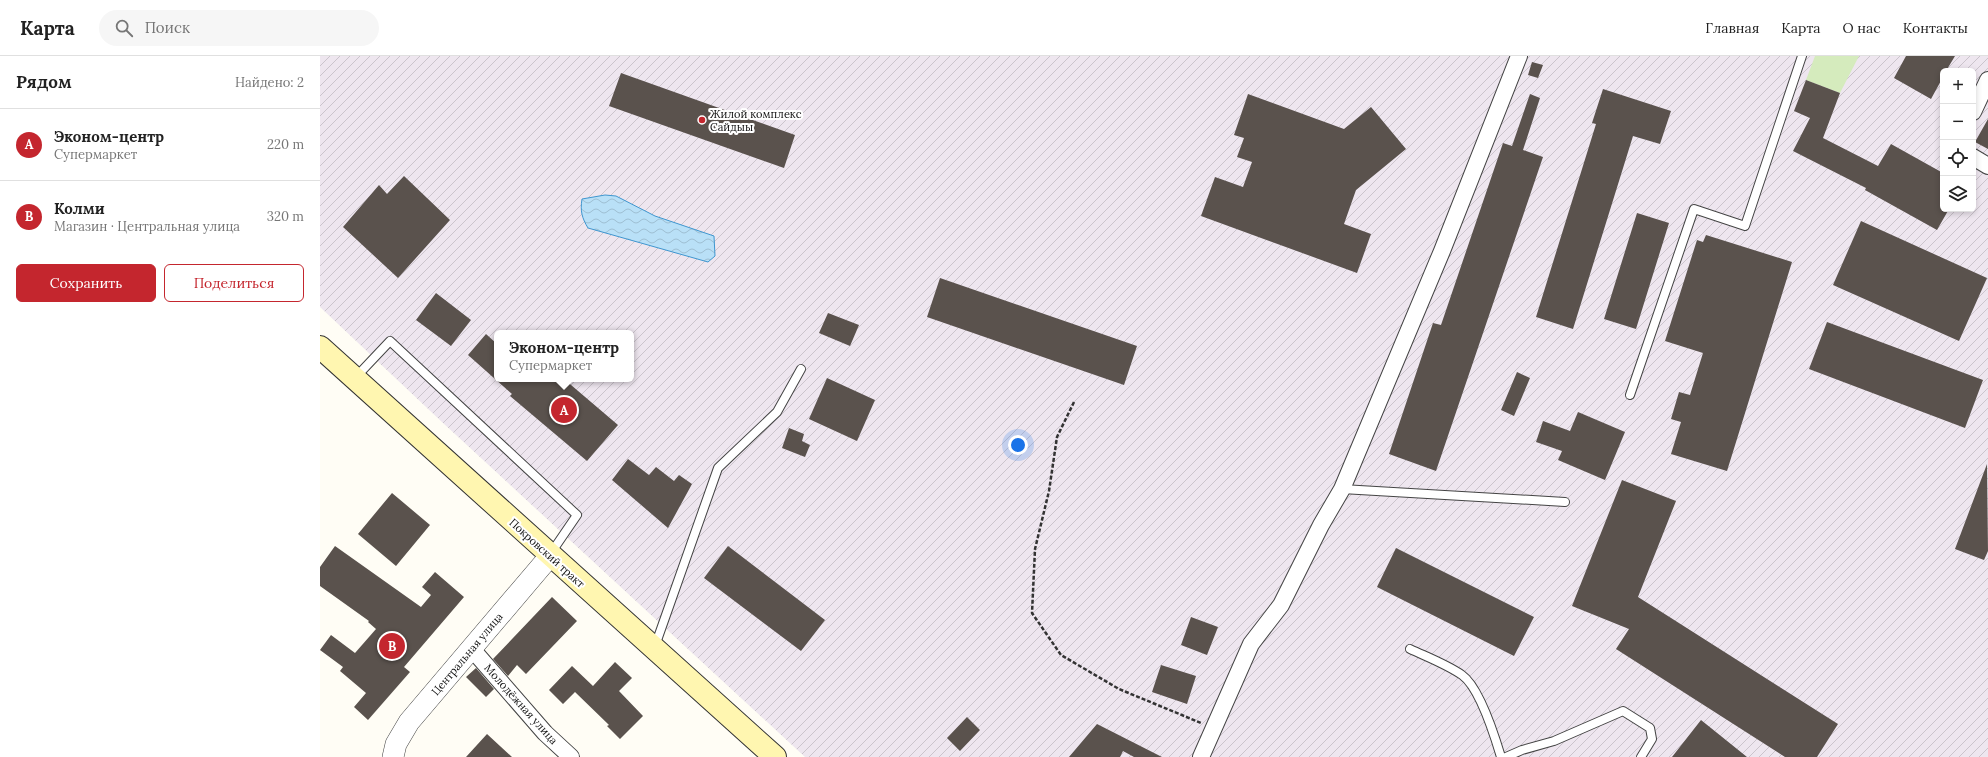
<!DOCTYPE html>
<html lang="ru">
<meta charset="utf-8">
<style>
body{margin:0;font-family:Lora,serif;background:#f6f6f6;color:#222}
.controls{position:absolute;right:12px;top:12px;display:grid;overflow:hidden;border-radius:6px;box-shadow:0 2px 6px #0003}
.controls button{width:36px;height:36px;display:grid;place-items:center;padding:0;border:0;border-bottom:1px solid #e0e0e0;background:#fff;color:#222;font:20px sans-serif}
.you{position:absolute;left:698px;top:389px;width:14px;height:14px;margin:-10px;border:3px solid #fff;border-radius:50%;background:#1a73e8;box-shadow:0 0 0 6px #1a73e833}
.badge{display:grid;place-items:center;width:26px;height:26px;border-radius:50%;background:#c4262e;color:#fff;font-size:13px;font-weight:700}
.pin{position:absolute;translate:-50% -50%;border:2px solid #fff;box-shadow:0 1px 4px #0006}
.popup{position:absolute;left:174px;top:274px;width:140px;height:52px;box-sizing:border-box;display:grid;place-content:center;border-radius:6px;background:#fff;filter:drop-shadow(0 1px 3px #0005);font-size:13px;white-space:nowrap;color:#767676}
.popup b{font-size:15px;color:#222}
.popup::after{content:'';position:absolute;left:50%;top:100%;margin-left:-8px;border:8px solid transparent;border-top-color:#fff}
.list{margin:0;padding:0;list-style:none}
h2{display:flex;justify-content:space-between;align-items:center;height:52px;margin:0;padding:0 16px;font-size:17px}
h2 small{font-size:13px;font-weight:400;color:#767676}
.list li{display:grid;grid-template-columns:26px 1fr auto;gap:12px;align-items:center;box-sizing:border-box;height:72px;padding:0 16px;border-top:1px solid #e0e0e0}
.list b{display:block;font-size:15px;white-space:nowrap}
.list p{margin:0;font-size:13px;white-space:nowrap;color:#767676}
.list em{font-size:13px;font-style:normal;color:#767676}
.actions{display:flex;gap:8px;padding:12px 16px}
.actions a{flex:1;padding:9px 0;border:1px solid #c4262e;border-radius:6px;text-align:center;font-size:14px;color:#c4262e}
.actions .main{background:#c4262e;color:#fff}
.icon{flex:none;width:22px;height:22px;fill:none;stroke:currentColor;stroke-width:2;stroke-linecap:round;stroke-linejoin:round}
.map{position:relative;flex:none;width:1668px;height:701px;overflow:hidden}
header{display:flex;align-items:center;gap:24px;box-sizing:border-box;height:56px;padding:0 20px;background:#fff;border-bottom:1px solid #e0e0e0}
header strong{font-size:19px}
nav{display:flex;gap:22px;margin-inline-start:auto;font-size:14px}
.search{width:280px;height:36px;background:#f6f6f6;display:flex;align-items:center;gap:10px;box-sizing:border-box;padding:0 14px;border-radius:22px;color:#767676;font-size:15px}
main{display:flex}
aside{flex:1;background:#fff}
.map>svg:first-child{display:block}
</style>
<header>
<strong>Карта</strong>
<div class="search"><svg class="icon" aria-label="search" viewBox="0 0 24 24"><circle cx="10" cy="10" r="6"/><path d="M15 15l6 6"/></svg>Поиск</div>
<nav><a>Главная</a><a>Карта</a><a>О нас</a><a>Контакты</a></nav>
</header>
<main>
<aside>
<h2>Рядом<small>Найдено: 2</small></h2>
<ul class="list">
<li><span class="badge">A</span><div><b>Эконом-центр</b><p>Супермаркет</p></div><em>220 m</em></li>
<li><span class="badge">B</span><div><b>Колми</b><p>Магазин · Центральная улица</p></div><em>320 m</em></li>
</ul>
<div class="actions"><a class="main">Сохранить</a><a>Поделиться</a></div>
</aside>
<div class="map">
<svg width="1668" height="701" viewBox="0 0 1668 701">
<defs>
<pattern id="industrial-furrows" width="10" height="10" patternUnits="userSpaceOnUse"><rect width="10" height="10" fill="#eee6ef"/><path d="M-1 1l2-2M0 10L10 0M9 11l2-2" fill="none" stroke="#cbc4cc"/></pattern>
<pattern id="water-waves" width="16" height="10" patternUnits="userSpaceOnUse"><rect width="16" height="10" fill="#b9e0f7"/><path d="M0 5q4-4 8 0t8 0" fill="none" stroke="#9ebfd3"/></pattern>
</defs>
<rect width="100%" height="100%" fill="#fffdf5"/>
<!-- industrial -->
<path fill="url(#industrial-furrows)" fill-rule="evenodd" d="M0,0h1668v701h-1183l-362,-334 -123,-116zM1623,15h30v138h-30zM177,277h134v46h-134z"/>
<!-- grass -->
<path fill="#d5ebbd" d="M1495,0h44l-19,37 -34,-13z"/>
<!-- water -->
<path fill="url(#water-waves)" stroke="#3f96cf" d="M285,139l11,1 39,20 59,20 1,20 -7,6 -120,-34c-6,-10 -8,-17 -6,-29z"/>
<!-- building -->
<path fill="#5a524d" d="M1586,0h49l-9,15h-3v6l-12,22 -37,-21z
M1212,6l11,3 -5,13 -10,-3z
M301,17l174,62 -11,33 -175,-62z
M1486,24l34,13 -17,45 55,28 13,-22 52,29v36h6l-12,21 -72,-40 1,-2 -73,-37 17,-33 -16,-7z
M1283,33l68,22 -11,33 -27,-8 -60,193 -37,-12 60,-193 -4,-1z
M928,38l96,35 27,-22 35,42 -50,41 -12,34 27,10 -14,39 -156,-57 14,-39 28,10 9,-25 -15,-5 7,-19 -10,-3z
M1210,38l10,4 -17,52 20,7 -107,314 -47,-17 44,-131 8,2 62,-182 9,3z
M1668,63v30l-13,-7z
M84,120l46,44 -52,58 -55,-51 36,-42 8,9z
M1317,157l32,10 -33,106 -32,-10z
M1541,165l126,57 -28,63 -126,-56z
M1386,179l86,27 -65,209 -56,-17 10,-32 -10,-3 8,-27 11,3 13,-42 -38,-12 32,-101 6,2z
M620,222l197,68 -13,39 -197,-68z
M116,237l35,27 -20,26 -35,-26z
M508,257l31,12 -9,21 -31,-13z
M1507,266l156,58 -18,48 -156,-59z
M166,278l11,10v35h67l54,46 -31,36 -77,-65 2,-2 -44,-39z
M1197,316l13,6 -16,38 -13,-6z
M507,322l48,22 -18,41 -48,-22z
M1258,356l47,20 -20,48 -47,-20 4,-9 -26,-9 7,-21 27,10z
M469,372l15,6 -2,7 8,4 -5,12 -23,-9z
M308,403l21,16 7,-8 18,14 5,-6 13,9 -24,44 -56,-48z
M1667,408l1,87 -4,9 -29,-11z
M1302,424l54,21 -38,96 200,127 -21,33h-32l-169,-108 13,-20 -57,-23z
M72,437l38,32 -34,41 -38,-32z
M15,490l86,61 10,-12 -9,-8 13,-15 29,25 -60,70 6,5 -42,48 -14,-13 12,-14 -26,-22 3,-4 -23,-17 11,-15 24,18 21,-24 -8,-7 1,-1 -49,-35v-19z
M408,490l97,74 -24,31 -97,-73z
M1076,492l138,69 -20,39 -137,-69z
M232,541l25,24 -51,53 -9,-9 -9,11 -15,-17z
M871,561l27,10 -11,28 -26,-10z
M295,606l17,16 -13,13 24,25 -23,23 -13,-13 2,-1 -34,-33 -12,12 -14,-14 23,-24 21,20z
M841,609l35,11 -9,28 -35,-12z
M156,612l18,21 -8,8 -20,-20z
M647,661l13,13 -20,21 -13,-13z
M1381,664l46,37h-75z
M777,668l65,33h-28l-11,-6 -3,6h-51z
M167,678l25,23h-46z"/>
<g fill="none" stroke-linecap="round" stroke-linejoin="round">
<!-- service casing -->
<g stroke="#444" stroke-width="10">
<path id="service" d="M35,322l35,-37 187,174 -26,38
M1310,339l64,-186 51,17 57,-170
M1022,433l223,13
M335,590l63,-178 59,-56 24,-43
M1090,593c17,8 36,15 52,26 17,12 33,62 39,82
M1186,701l16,-7 32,-9 69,-30 27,17 2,11 -11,18"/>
</g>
<!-- minor casing -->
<g stroke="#444" stroke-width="18">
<path id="minor" d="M1653,56l15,-32
M1653,101l15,9
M152,593l73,84 26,24
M881,701l50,-113 30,-39 40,-80 21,-36 100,-238 77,-195"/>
</g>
<!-- tertiary casing -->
<g stroke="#444" stroke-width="22">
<path id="tertiary" d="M73,701l3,-13 13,-22 141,-166"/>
</g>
<!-- secondary casing -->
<g stroke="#333" stroke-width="24">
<path id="secondary" d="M0,291l455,410"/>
</g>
<!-- path -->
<path stroke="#333" stroke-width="2.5" stroke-dasharray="4 2" stroke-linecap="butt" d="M754,346l-17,35 -8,54 -14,58 -3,64 29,42 58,34 82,34"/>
<!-- service -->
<use href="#service" stroke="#fff" stroke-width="8"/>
<!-- minor -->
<use href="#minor" stroke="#fff" stroke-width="16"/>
<!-- tertiary -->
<use href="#tertiary" stroke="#fff" stroke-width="21"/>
<!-- secondary -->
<use href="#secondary" stroke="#fff6b0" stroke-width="22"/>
</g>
<!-- markers -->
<circle fill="#c4262e" stroke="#fff" stroke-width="1.5" cx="382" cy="64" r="4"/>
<g text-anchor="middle" stroke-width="4" stroke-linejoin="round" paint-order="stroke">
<!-- poi labels -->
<g font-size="11" fill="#111" stroke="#fff" text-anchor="start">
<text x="390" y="62">Жилой комплекс<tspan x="390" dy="13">Сайдыы</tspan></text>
</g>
<!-- street labels -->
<g font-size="11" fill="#111" stroke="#fff">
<text transform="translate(227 497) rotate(42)" y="4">Покровский тракт</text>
<text transform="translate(147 598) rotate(-50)" y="4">Центральная улица</text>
<text transform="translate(201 648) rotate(48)" y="4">Молодёжная улица</text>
</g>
</g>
</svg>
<div class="controls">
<button>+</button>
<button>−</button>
<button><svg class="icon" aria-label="locate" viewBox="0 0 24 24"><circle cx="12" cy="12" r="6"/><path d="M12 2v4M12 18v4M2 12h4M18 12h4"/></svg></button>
<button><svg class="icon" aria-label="layers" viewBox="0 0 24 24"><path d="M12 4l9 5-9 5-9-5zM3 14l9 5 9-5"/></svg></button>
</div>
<div class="you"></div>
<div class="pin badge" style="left:244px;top:354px">A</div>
<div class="popup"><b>Эконом-центр</b>Супермаркет</div>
<div class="pin badge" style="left:72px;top:590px">B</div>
</div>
</main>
